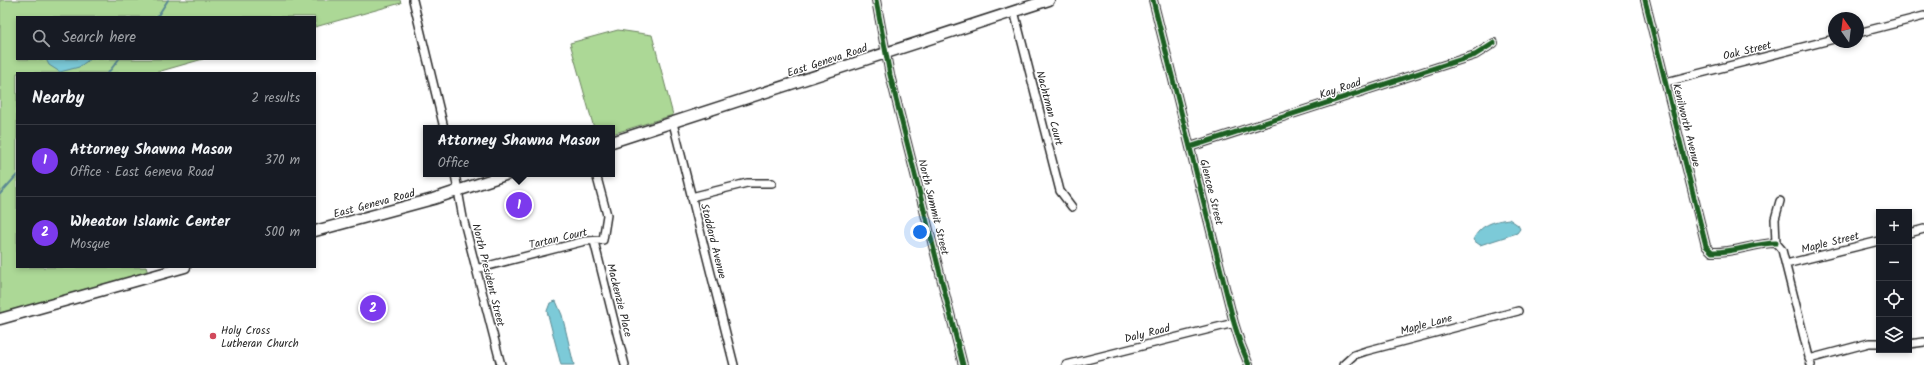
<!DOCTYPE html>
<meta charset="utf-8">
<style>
body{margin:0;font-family:Kalam,sans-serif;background:#242831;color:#f1f3f6}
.controls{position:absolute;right:12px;bottom:12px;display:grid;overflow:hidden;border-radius:0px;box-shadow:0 2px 6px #0003}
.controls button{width:36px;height:36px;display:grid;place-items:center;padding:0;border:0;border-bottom:1px solid #363941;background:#171b24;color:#f1f3f6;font:20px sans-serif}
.compass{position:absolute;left:1828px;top:12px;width:36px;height:36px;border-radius:50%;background:#171b24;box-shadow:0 2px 6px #0003;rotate:346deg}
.you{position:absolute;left:920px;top:232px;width:14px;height:14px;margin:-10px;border:3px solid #fff;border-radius:50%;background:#1a73e8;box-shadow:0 0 0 6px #1a73e833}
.badge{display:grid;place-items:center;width:26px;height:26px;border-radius:50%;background:#7c3aed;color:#fff;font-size:13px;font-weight:700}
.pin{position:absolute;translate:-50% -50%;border:2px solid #fff;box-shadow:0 1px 4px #0006}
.popup{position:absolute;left:423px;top:125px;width:192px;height:52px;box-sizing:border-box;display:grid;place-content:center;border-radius:0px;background:#171b24;filter:drop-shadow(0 1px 3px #0005);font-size:13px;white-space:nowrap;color:#9ea1a6}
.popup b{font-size:15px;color:#f1f3f6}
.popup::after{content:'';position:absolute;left:50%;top:100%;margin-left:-8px;border:8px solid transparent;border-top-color:#171b24}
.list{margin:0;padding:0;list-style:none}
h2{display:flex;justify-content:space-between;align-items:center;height:52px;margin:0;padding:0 16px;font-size:17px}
h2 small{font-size:13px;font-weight:400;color:#9ea1a6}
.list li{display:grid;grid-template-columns:26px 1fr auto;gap:12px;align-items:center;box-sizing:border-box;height:72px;padding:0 16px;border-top:1px solid #363941}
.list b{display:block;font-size:15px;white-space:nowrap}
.list p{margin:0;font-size:13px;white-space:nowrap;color:#9ea1a6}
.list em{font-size:13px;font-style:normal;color:#9ea1a6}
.icon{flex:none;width:22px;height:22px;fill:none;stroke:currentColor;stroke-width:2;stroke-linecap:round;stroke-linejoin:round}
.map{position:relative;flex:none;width:1924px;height:365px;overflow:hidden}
.search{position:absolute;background:#171b24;box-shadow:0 2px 6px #0003;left:16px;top:16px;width:300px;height:44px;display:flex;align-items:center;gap:10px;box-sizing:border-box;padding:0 14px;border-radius:0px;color:#9ea1a6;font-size:15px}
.panel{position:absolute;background:#171b24;box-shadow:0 2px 6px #0003;left:16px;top:72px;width:300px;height:196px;border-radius:0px}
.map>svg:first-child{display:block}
</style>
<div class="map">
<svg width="1924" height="365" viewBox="0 0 1924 365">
<rect width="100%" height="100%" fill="#fff"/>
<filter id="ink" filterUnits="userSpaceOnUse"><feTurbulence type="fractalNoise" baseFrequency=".025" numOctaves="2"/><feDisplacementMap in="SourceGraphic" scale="8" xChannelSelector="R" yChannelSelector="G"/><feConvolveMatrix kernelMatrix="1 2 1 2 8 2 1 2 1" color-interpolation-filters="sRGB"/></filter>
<g filter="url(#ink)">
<!-- green -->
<path fill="#acd896" stroke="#6c8260" d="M0,0h400l1,3 -86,24v-10h-298v42h186l-49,14h-137v194h129l3,10 -149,42z
M618,30l34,5 21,80 -61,19v-6h-18l-24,-85z"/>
<!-- water -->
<path fill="#7bcad8" stroke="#5b8a93" d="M46,59h44l-11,8 -19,5 -11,-7z
M1509,219l9,6 2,4 -3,4 -37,12 -7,-5c7,-15 20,-19 36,-21z
M556,301l6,14 12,50h-13l-14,-54 3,-8z"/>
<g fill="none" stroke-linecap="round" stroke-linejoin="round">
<!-- stream -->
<path stroke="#5b8a93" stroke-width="2" d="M157,17l11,-17
M108,73l11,-14
M0,194l17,-19"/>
<!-- minor casing -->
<g stroke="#2b2b2b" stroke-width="10">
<path id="minor" d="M413,0l31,128
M876,0l14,75 73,290
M1153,0l81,323 7,22 8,20
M1645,0l61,246 6,6c22,1 42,-9 64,-9
M1014,11l46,180 12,16
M1858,33l66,-17
M1666,82l168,-43
M673,123l61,242
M1190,147l285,-92 19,-12
M455,174l8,44 38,147
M691,197l56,-14h25
M1909,233l15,-4
M594,241l31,124
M1776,243l6,7 29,115
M1776,243l-1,-24 5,-18
M1786,264l93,-23
M476,269l109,-28 18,-1 4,-25 -11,-41
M1909,344l15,-2
M1809,359l60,-16h10
M1066,365l168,-42
M1343,365l11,-10 12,-4 152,-40"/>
</g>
<!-- secondary casing -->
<g stroke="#2b2b2b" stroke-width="13">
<path id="secondary" d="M612,142l437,-142
M315,231l118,-32 75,-25
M0,319l185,-52"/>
</g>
<!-- minor -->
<use href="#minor" stroke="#fff" stroke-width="7"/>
<!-- secondary -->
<use href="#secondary" stroke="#fff" stroke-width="10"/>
<!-- cycleway casing -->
<g stroke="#fff" stroke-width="8">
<path id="cycleway" d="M876,0l14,75 73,290
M1153,0l81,323 7,22 8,20
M1645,0l61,246 6,6c22,1 42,-9 64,-9
M1190,147l285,-92 19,-12"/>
</g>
<!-- cycleway -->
<use href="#cycleway" stroke="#1b5e20" stroke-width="5"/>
</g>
</g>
<!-- markers -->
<circle fill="#d1495b" stroke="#fff" stroke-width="1.5" cx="213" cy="336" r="4"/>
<g text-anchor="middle" stroke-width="3" stroke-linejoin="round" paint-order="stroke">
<!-- street labels -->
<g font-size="11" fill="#2b2b2b" stroke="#fff">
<text transform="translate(1747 50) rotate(-14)" y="4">Oak Street</text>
<text transform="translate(827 60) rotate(-18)" y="4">East Geneva Road</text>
<text transform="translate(1340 88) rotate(-18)" y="4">Kay Road</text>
<text transform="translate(1050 108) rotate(75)" y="4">Nachtman Court</text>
<text transform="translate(1687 125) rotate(76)" y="4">Kenilworth Avenue</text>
<text transform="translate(1212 192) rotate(76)" y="4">Glencoe Street</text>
<text transform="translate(374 203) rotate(-15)" y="4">East Geneva Road</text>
<text transform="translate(934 207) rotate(76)" y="4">North Summit Street</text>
<text transform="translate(558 238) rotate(-13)" y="4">Tartan Court</text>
<text transform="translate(714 241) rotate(76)" y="4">Stoddard Avenue</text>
<text transform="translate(1830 242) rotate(-14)" y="4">Maple Street</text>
<text transform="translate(489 275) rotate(76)" y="4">North President Street</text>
<text transform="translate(620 300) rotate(76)" y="4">Mackenzie Place</text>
<text transform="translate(1426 324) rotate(-15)" y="4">Maple Lane</text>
<text transform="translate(1147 333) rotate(-14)" y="4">Daly Road</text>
</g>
<!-- poi labels -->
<g font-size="11" fill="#2b2b2b" stroke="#fff" text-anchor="start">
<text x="221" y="334">Holy Cross<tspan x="221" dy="13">Lutheran Church</tspan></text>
</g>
</g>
</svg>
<div class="controls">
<button>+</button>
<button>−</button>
<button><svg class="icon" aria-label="locate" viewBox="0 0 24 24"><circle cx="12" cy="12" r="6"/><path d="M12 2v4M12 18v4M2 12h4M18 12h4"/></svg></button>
<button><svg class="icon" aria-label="layers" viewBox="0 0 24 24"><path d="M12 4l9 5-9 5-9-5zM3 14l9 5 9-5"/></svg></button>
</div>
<svg class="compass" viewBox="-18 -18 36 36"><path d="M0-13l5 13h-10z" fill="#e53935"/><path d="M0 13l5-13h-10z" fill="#9ea1a6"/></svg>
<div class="you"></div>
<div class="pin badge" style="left:519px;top:205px">1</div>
<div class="popup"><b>Attorney Shawna Mason</b>Office</div>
<div class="pin badge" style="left:373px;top:308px">2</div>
<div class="search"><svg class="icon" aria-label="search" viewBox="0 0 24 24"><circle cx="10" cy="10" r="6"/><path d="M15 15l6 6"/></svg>Search here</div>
<section class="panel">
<h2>Nearby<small>2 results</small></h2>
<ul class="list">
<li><span class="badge">1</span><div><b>Attorney Shawna Mason</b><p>Office · East Geneva Road</p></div><em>370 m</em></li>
<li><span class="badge">2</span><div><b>Wheaton Islamic Center</b><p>Mosque</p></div><em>500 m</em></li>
</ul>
</section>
</div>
